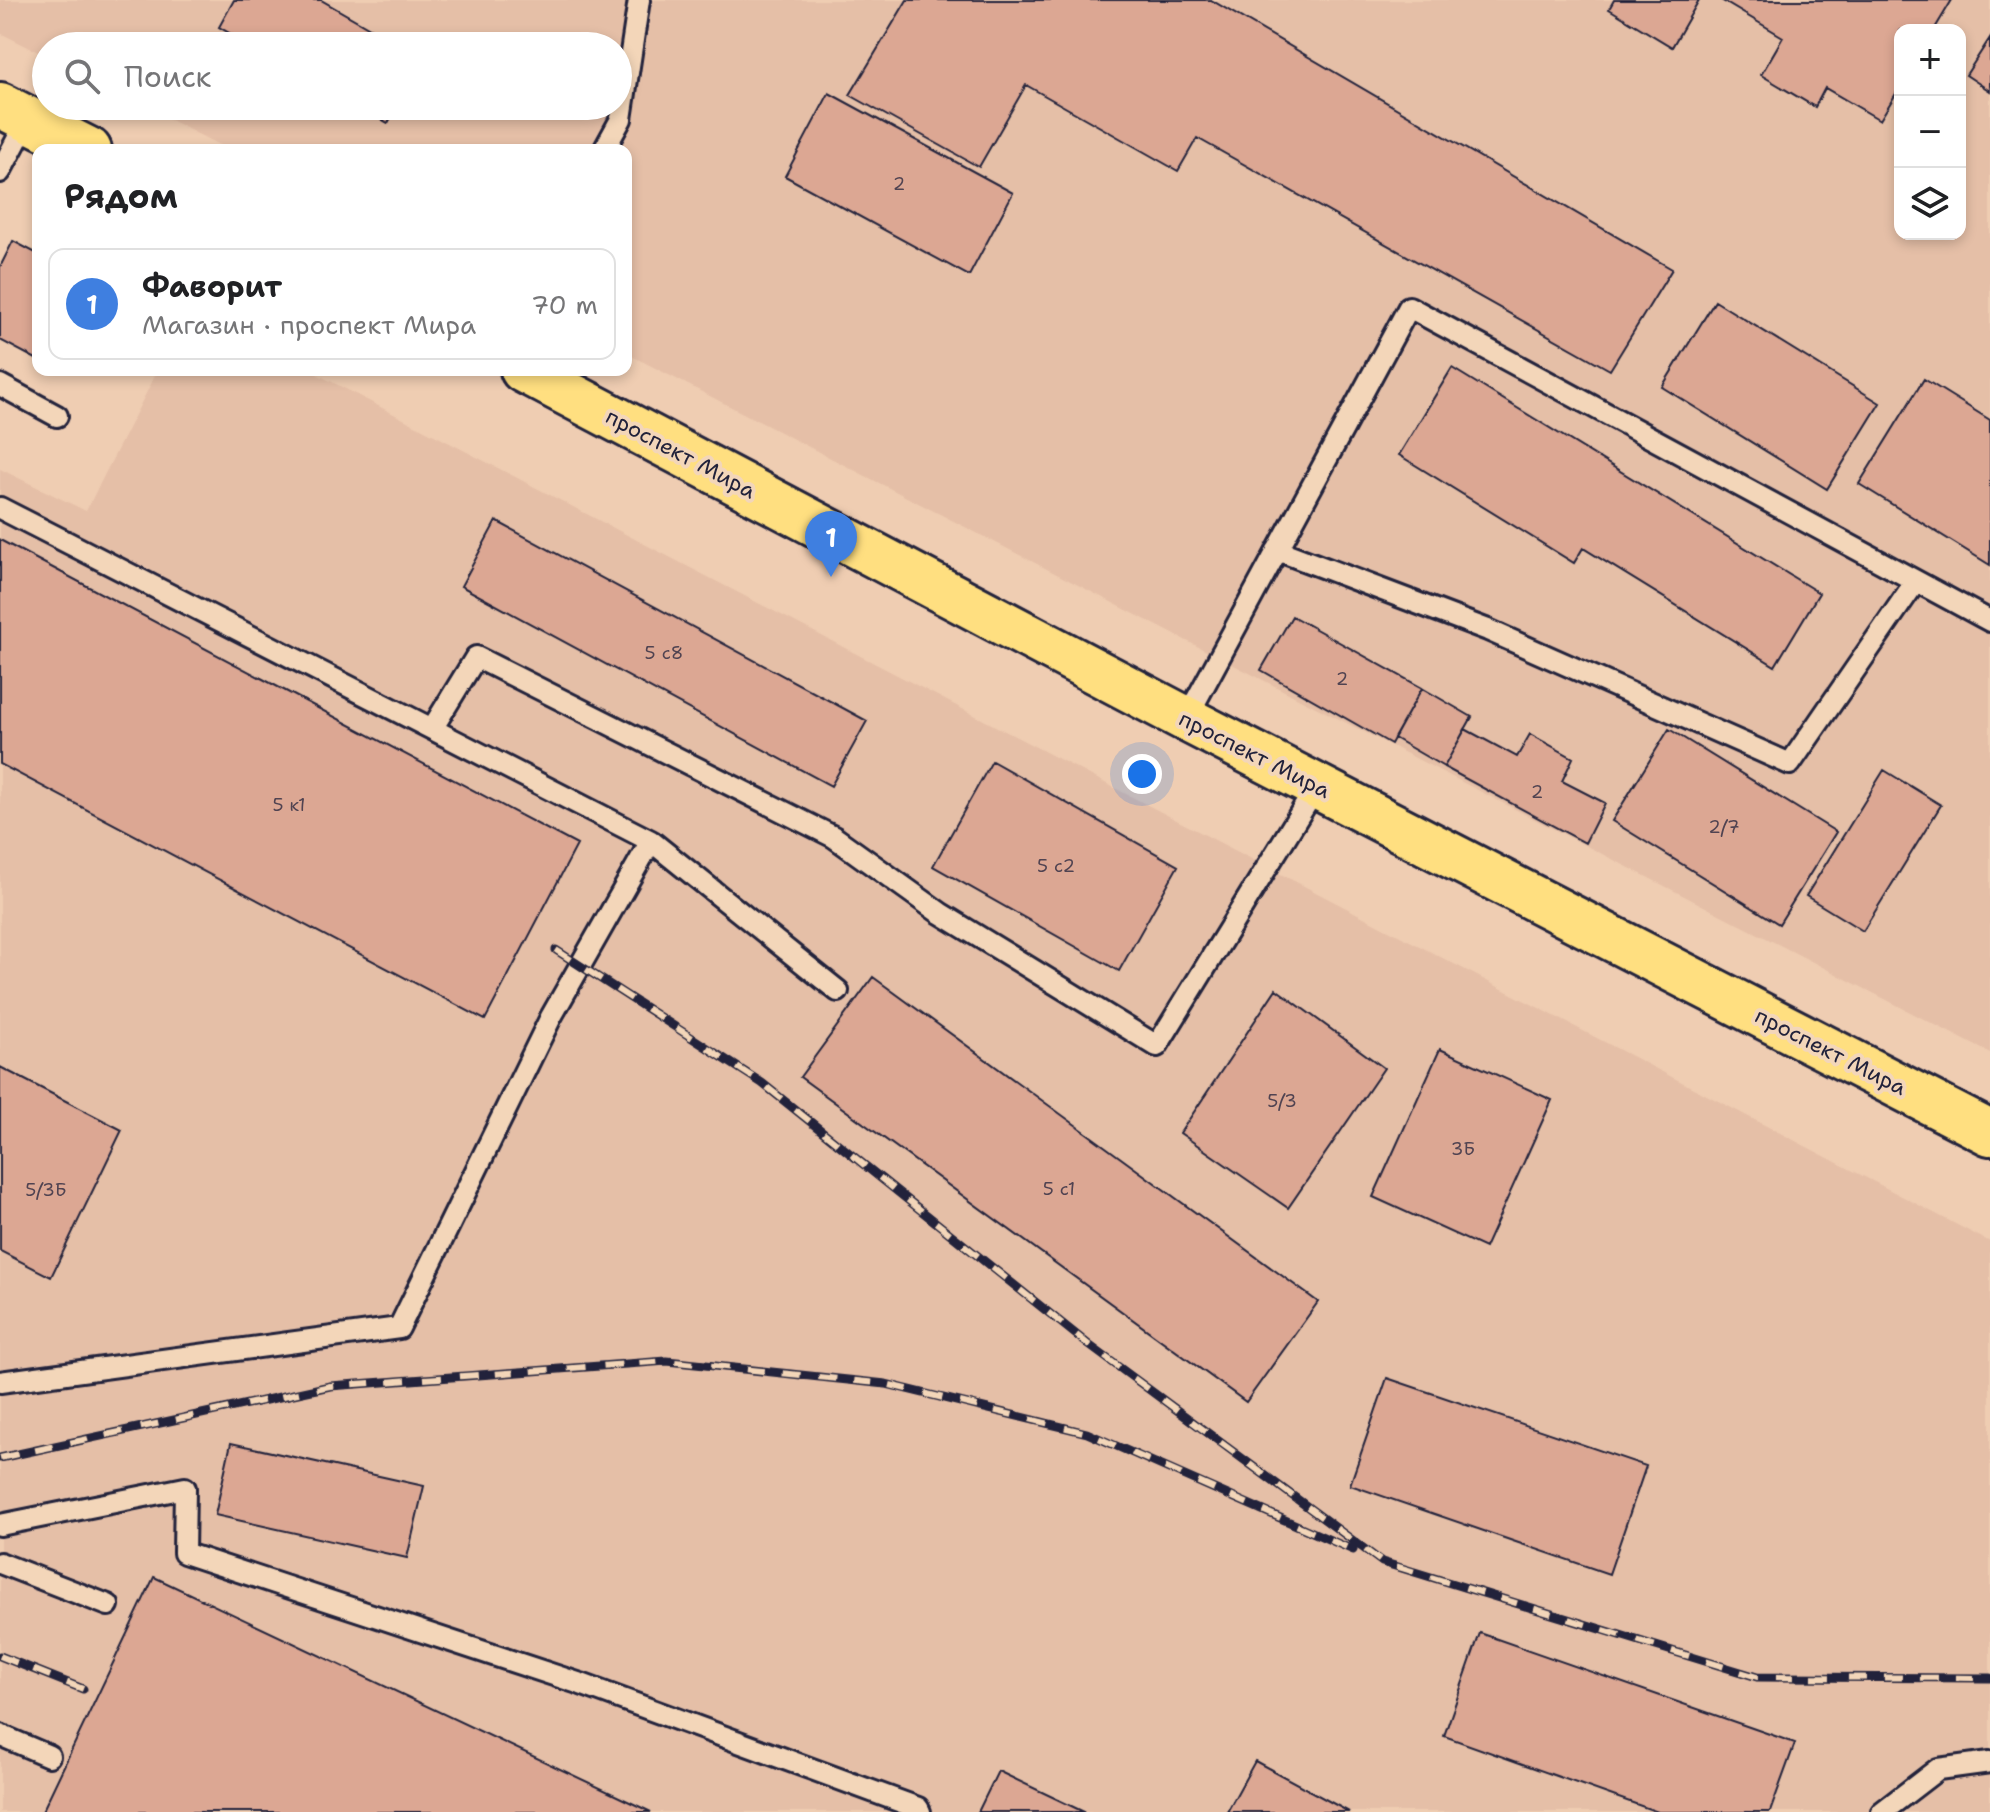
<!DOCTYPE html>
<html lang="ru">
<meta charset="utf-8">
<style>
body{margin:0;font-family:"Shantell Sans",sans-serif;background:#f6f6f6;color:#202124}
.controls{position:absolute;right:24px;top:24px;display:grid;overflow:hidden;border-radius:16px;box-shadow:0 4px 12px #0003}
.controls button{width:72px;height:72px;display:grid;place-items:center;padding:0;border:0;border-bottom:2px solid #e0e0e0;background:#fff;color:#202124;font:40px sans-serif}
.you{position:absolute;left:1142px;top:774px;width:28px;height:28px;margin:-20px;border:6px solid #fff;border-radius:50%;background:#1a73e8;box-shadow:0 0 0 12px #1a73e833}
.badge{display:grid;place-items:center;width:52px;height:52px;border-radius:50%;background:#ea580c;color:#fff;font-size:26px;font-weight:700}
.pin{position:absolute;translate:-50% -66px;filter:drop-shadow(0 2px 4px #0008)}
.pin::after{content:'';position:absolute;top:42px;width:28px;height:24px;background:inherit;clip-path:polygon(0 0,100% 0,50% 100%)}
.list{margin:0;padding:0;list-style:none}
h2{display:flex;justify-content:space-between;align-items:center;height:104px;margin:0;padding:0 32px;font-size:34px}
h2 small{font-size:26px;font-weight:400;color:#757577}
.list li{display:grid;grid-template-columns:52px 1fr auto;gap:24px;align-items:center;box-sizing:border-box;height:112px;margin:0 16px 16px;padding:0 16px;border:2px solid #e0e0e0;border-radius:16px}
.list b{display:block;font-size:30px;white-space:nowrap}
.list p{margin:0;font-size:26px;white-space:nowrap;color:#757577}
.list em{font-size:26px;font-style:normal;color:#757577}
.icon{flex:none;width:44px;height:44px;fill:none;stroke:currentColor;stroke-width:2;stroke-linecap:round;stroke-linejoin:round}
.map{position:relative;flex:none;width:1990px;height:1812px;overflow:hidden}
.search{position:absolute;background:#fff;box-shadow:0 4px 12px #0003;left:32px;top:32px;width:600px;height:88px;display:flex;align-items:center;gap:20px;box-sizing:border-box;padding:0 28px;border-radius:44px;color:#757577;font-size:30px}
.panel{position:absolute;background:#fff;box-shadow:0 4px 12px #0003;left:32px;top:144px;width:600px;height:232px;border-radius:16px}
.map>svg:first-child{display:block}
</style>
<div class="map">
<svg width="1990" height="1812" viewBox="0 0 1990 1812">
<rect width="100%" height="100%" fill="#efcdb2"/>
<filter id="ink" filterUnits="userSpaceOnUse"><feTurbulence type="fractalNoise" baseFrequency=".0125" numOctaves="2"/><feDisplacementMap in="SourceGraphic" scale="16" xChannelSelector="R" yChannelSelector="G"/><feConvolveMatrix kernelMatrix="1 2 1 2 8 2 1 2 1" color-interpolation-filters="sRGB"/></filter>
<g filter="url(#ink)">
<!-- built -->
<path fill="#e5bfa7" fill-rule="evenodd" d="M0,0h1990v1053l-1364,-700v-203h-397l-86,-44h475v-60h-572v10l-46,-23zM1900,30h60v204h-60z
M158,370h151l1681,872v570h-1990v-1343l86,42z"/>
<!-- building -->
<path fill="#dca793" stroke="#22223b" stroke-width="2" d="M234,0h87l80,46h-149l-33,-19z
M907,0h304l461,269 -62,101 -413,-232 -19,33 -152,-86 -47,82 -129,-72z
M1614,0h85l-27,47 -63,-38z
M1721,0h231l-18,30h-34v57l-20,33 -55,-32 -10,19 -54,-32 22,-38z
M1990,38v53l-24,-16z
M829,93l184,100 -44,83 -184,-100z
M358,106h39l-9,17z
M13,241l25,13v106l-38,-20v-73z
M1715,301l165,102 -53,86 -165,-102z
M1452,368l367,225 -44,73 -192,-118 -9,15 -175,-108z
M1924,379l66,41v145l-131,-81z
M496,521l371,200 -36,65 -370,-200z
M0,540l577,305 -92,175 -485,-256z
M1292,616l130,72 -31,56 -130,-74z
M1422,688l50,29 -28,50 -50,-29z
M1465,729l52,28 13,-23 43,24 -11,23 43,22 -20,40 -141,-76z
M1669,729l167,103 -57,92 -167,-103z
M992,761l186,105 -59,105 -186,-105z
M1884,770l57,35 -78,126 -57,-35z
M873,977l445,325 -72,100 -446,-325z
M1276,989l108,79 -96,140 -108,-75z
M1440,1049l112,51 -67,148 -112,-51z
M0,1067l122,63 -71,147 -51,-26z
M1387,1378l259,88 -37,108 -259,-89z
M231,1443l193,43 -17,72 -192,-43z
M154,1577l497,235h-609z
M1480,1633l315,110 -25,69h-112l-214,-76z
M1255,1761l94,51h-122z
M998,1771l86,41h-106z"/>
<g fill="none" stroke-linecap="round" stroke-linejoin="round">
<!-- service casing -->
<g stroke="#22223b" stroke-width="26">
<path id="service" d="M604,150l17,-31 18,-119
M0,172l28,-53
M0,385l57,31
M0,508l651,333 -100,176 -152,311 -399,54
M1277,550l211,80 302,134 126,-183
M1186,719l223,-412 581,314
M432,729l44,-72 358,180 106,76 217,133 160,-260
M651,841l187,150
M0,1525l185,-37 -1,65 397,131 337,124 2,4
M0,1563l108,42
M0,1735l49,21
M1882,1812l56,-43 52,-7"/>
</g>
<!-- primary casing -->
<g stroke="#22223b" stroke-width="50">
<path id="primary" d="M0,105l89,45
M523,370l663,349 804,414"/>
</g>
<!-- service -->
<use href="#service" stroke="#f3d6b9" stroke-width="20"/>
<!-- primary -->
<use href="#primary" stroke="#ffdf80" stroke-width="44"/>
<!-- rail casing -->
<g stroke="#22223b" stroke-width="9">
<path id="rail" d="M556,950l206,133 327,262 293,217 375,115 233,1
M0,1458l330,-72 337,-25 219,23 201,49 266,117
M0,1656l83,33"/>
</g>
<!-- rail -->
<use href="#rail" stroke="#f3d6b9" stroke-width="6" stroke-dasharray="18" stroke-linecap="butt"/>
</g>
</g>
<g text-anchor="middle" stroke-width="8" stroke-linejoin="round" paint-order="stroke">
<!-- number labels -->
<g font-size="18" fill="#504351">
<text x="899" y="190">2</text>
<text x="664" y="659">5 с8</text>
<text x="1342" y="685">2</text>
<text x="1537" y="798">2</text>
<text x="289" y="811">5 к1</text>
<text x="1724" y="833">2/7</text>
<text x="1056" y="872">5 с2</text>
<text x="1282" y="1107">5/3</text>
<text x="1463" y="1155">3Б</text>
<text x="1059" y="1195">5 с1</text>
<text x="46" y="1196">5/3Б</text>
</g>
<!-- street labels -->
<g font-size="22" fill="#22223b" stroke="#f3d6b9">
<text transform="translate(681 453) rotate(28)" y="8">проспект Мира</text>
<text transform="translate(1255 754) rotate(27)" y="8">проспект Мира</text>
<text transform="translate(1831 1051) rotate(27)" y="8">проспект Мира</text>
</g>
</g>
</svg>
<div class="controls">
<button>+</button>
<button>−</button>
<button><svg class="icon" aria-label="layers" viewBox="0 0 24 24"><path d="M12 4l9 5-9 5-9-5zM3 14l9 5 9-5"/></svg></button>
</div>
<div class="you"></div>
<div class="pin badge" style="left:831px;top:577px;background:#3f7fe0">1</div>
<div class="search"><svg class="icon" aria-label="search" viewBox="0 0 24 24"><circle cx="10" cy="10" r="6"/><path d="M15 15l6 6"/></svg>Поиск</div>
<section class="panel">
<h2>Рядом<small></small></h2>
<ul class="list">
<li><span class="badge" style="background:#3f7fe0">1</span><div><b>Фаворит</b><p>Магазин · проспект Мира</p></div><em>70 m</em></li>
</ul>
</section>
</div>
